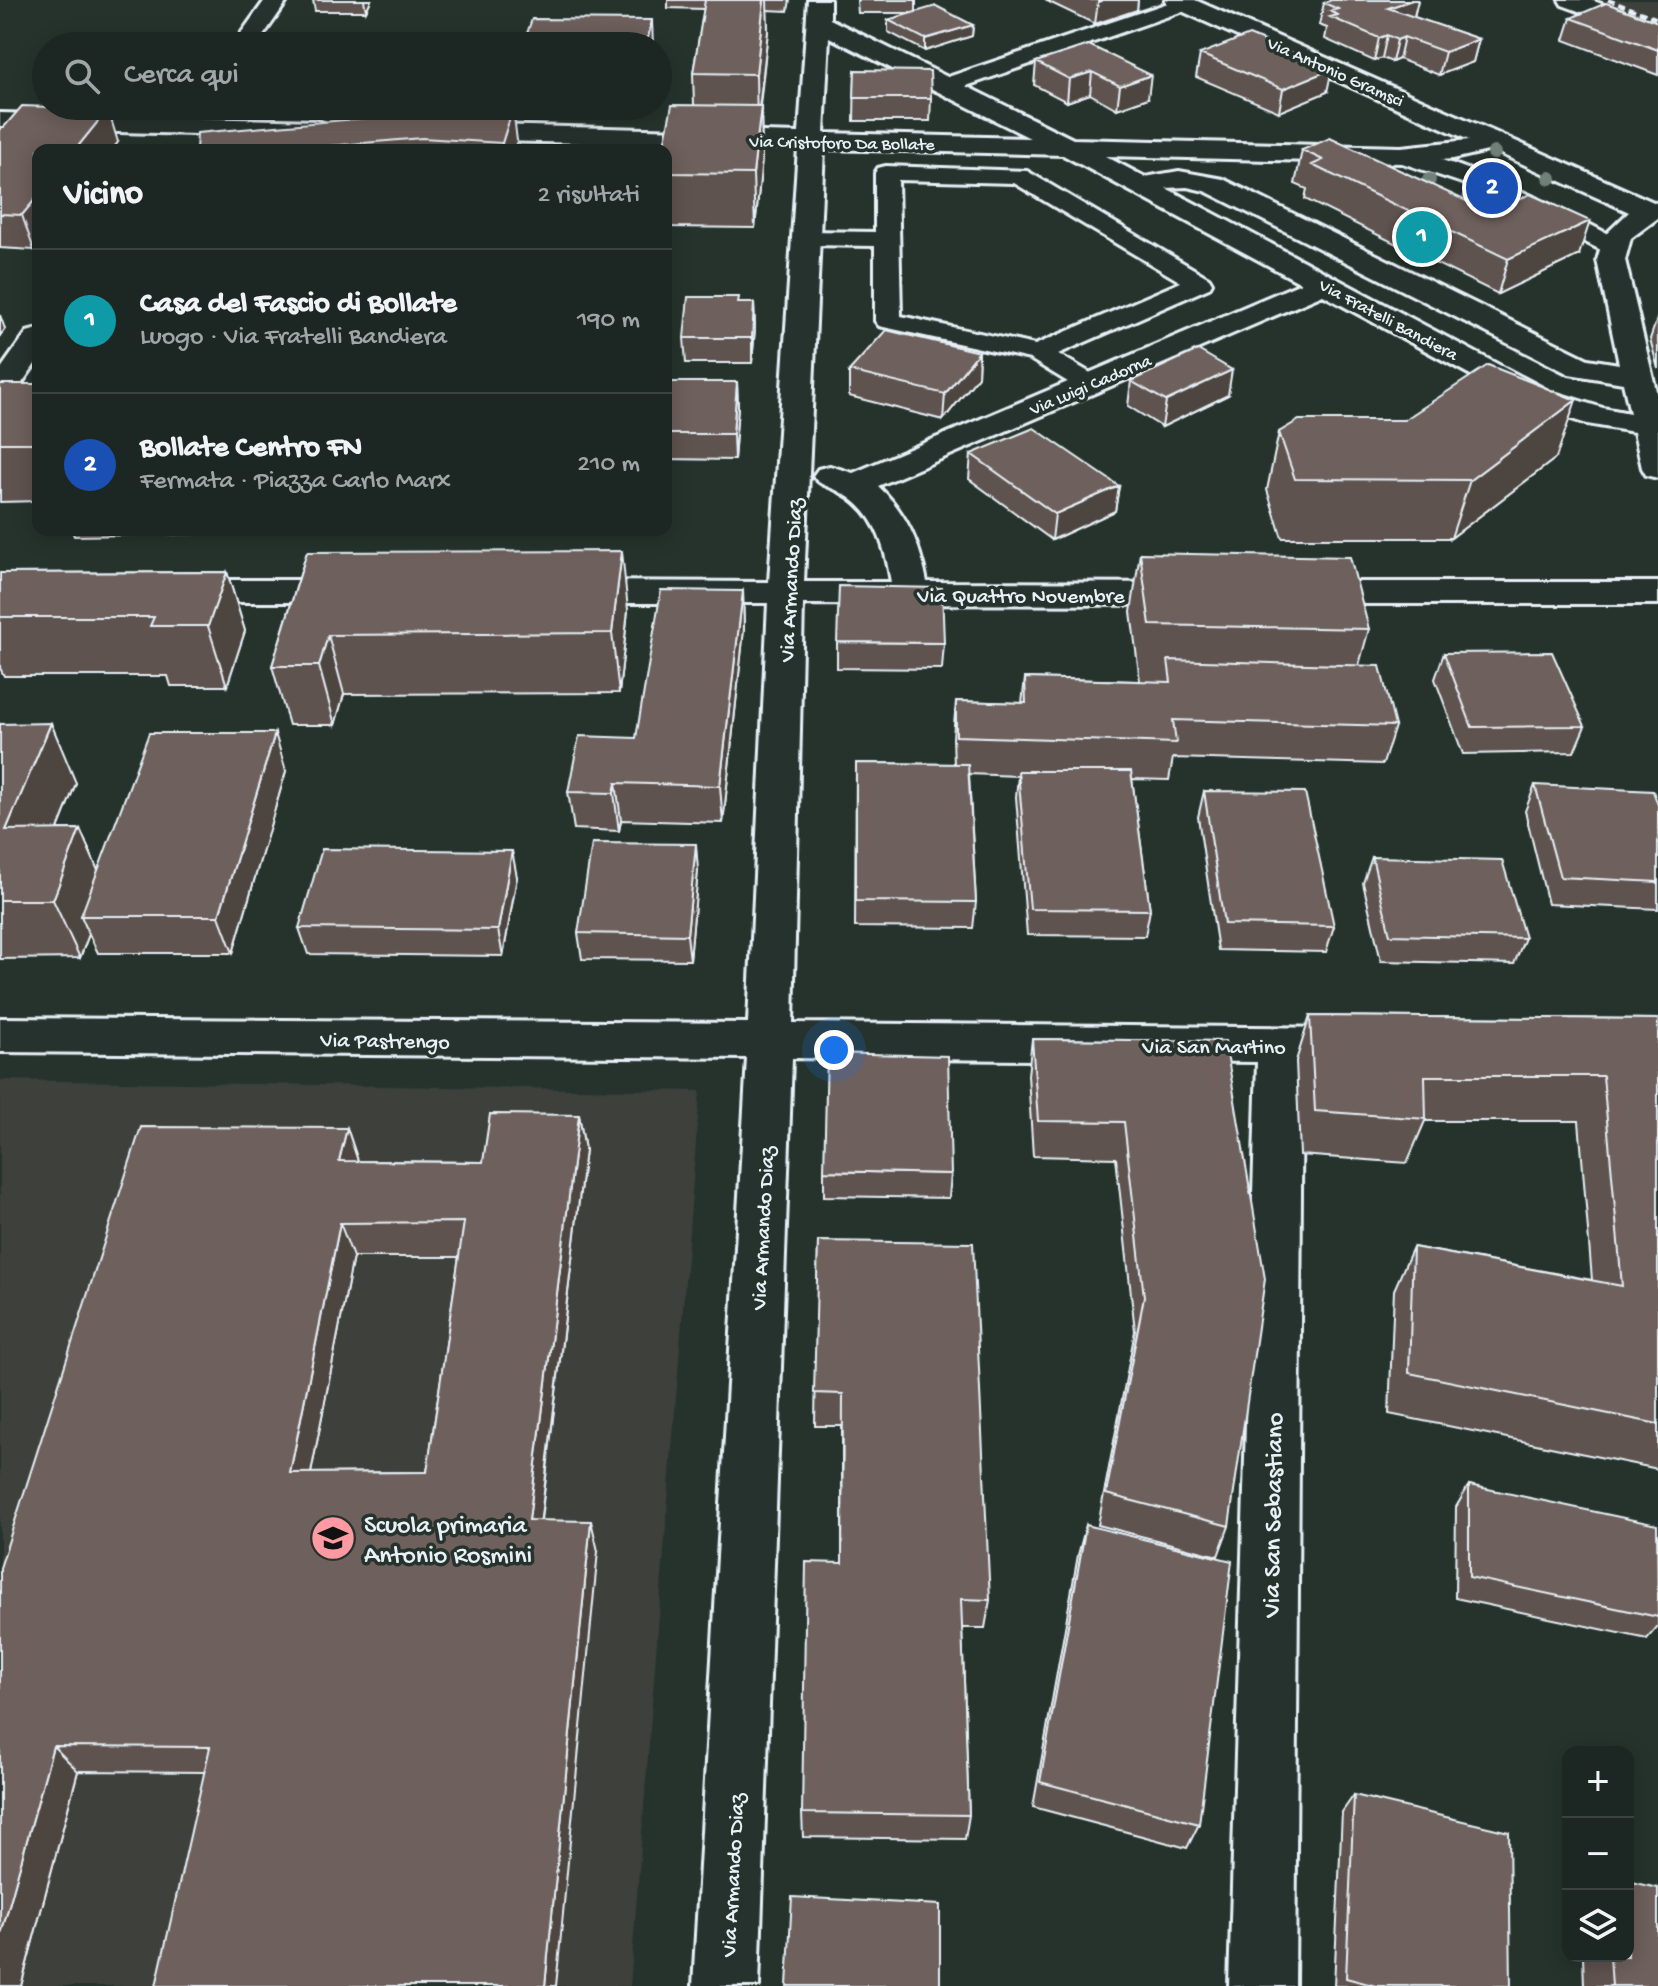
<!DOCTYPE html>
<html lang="it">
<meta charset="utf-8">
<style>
body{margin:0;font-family:"Gochi Hand",sans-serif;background:#252e2a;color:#f1f3f6}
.controls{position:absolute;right:24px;bottom:24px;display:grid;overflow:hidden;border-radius:16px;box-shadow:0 4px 20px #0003}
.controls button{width:72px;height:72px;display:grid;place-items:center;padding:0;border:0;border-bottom:2px solid #3a4340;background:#1c2622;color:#f1f3f6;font:40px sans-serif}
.you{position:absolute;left:834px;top:1050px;width:28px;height:28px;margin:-20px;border:6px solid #fff;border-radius:50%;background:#1a73e8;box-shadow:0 0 0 12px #1a73e833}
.badge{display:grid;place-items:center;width:52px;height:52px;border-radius:50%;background:#ff9aa2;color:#fff;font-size:26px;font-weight:700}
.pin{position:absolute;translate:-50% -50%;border:4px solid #fff;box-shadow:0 2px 8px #0006}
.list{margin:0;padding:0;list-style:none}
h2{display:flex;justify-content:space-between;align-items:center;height:104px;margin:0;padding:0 32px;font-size:34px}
h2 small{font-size:26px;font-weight:400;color:#a0a5a5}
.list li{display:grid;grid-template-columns:52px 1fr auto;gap:24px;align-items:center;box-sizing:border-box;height:144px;padding:0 32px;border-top:2px solid #3a4340}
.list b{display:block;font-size:30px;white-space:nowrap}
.list p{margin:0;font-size:26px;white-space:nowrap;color:#a0a5a5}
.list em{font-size:26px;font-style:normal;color:#a0a5a5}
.icon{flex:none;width:44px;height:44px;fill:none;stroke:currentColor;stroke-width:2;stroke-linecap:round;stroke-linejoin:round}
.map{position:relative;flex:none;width:1658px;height:1986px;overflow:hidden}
.search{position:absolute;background:#1c2622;box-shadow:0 4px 20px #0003;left:32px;top:32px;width:640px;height:88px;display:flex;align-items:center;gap:20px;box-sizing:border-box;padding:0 28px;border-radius:44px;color:#a0a5a5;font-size:30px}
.panel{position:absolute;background:#1c2622;box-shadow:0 4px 20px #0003;left:32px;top:144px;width:640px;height:392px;border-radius:16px}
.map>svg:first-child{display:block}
</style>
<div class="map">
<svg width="1658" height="1986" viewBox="0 0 1658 1986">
<rect width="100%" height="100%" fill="#26332d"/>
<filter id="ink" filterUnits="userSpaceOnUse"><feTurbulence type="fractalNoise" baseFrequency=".0125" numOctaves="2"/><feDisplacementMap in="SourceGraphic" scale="16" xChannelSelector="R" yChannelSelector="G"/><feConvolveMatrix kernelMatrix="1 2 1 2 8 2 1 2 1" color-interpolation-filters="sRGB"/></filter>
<g filter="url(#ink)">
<!-- built -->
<path fill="#3c413b" d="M1583,0h75v28z
M207,133l421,11 -1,6h-431z
M0,1080l700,11 -70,895h-630z"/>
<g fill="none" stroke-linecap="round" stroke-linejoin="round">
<!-- lane casing -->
<g stroke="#e8f1f8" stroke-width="6">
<path id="lane" d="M1177,0h15l3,4 -3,4 -240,83h-16l-3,-5 3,-5z
M1401,148c78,20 149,55 220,93l3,5 -3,5h-18l-129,-64 -81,-27 -3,-5 3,-5z
M886,166l141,5 182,107 3,5 -3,5 -151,66 41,24 4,6 -4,6h-18l-51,-31 -151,-33 -4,-5v-75l-69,-1 -9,-2 -3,-5 3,-5 9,-2 69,1v-59l3,-5zM898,180l116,3 167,99 -146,63 -134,-29z"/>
</g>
<!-- street casing -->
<g stroke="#e8f1f8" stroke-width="6">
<path id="street" d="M265,0h23l-32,46h-24z
M808,0h22v19l243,120 328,8 68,-7 -301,-135 -3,-5h30l463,204v14l-27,20 -6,22 33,139v79l-12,-3 -4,-7 -8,-36 -47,-8 -61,-19 -203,-110 -445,191c29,27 42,59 49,96l267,1 13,3 5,8 -5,8 -13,3 -391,-1 -10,419 567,5 16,5 7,12 -7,12 -16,5h-58l-7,924h-66l28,-924 -465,-4 -33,928h-66l54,-928 -747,-6v-34l748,5 20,-420h-202l-13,-3 -5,-8 5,-8 13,-3 203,1 29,-434 -343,-8 -9,-3 -4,-5 4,-5 9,-3 344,9zM829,37l201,101 -206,-5zM824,149l239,6 238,128 -448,190 -23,-7 -12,3 -5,7c7,10 17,10 27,16 35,18 45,53 51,90h-87zM1492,150l137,62 -25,24 -7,24 22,104 -31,-5 -365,-180 -44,-8 -34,6 -40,-21 296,7 52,-4zM1187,187l18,4 364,183 54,9 7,30 -27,-5 -55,-17 -382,-203z
M1559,0h32l67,25v15l-96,-35z
M0,113l318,8 9,3 4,5 -4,5 -9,3 -318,-8z
M38,329v31l-27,39 -11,2v-31l27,-38z
M174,580h180l13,3 5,8 -5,8 -13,3h-180l-13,-3 -5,-8 5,-8z
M1302,582h356v22h-356l-13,-3 -5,-8 5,-8z"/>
</g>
<!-- lane -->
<use href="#lane" fill="#26332d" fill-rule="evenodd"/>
<!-- street -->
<use href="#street" fill="#26332d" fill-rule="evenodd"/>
<!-- rail -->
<path stroke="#e8f1f8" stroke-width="4" stroke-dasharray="7 4" stroke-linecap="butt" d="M1608,0l50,19"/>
</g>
<!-- trees -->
<g fill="#718079">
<circle cx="1494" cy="153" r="7"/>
<circle cx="1550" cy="178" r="7"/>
<circle cx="1429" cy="180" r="7"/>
<circle cx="1469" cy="198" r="7"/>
</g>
<!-- wall -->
<path fill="#5f534f" stroke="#e8f1f8" stroke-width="2" fill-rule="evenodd" d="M313,0h58l-5,11h-51z
M668,0h122l-2,11 -21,-1 1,21 -8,75h1l1,53 -7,69 -89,-1v-77l28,-45 -1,-32 11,-64 -36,-1z
M857,0h59v12l57,13 -1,11 -47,15 -37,-19v-12l23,-7h-53z
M1045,0h93l-1,10 -42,14z
M1418,0l-4,17 65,22 -6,23 -34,13 -40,-16 -7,3 -10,-4 -8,3 -49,-22 2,-11 -8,-3 5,-22z
M1571,18l87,4v53l-94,-35z
M1089,45l59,53 -31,11 -27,-15 -23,8 -33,-17 2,-23z
M1200,54l127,38 -48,20 -83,-35z
M855,70l76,28 -1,23h-76z
M241,106h168l-4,9 112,26 -3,9h-318l198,-34 -151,-3z
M0,127l118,15 -6,8h-74v95l-4,5 -34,-2z
M1302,150l188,62 89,43 -81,39 -193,-95 2,-10 -12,-5z
M739,303h15l1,25 -3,35h-66l-2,-25z
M1658,316v53l-8,-30z
M979,352l-1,25 -35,43 -94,-24v-25z
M1131,381l97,14 -66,32 -34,-21z
M666,382h71l1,25 -4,53 -68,-1z
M0,384h38v117l-38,1z
M1404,420l152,38 -105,80h-169l-15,-48 12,-58z
M971,454l148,32 -4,25 -63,29 -83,-61z
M72,530h129l-2,4 -125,2z
M307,552l321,58 -9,83 -275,1 -9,31h-46l-17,-59z
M1140,553l229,76 -10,36 36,61 -12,38 -210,-6 -4,22 -37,-1 18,131 -5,26 -118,-1 -11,-138 2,-21 -49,-2 7,128 -3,26 -118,-1 1,-164 98,1 -1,-26 3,-37 66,2 3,-25 115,3 -9,-69z
M227,572l18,59 -18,55h-56l-3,-10h-164l-4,-8v-95z
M743,591l1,38 -21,194 -102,-3 -2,11 -45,-2 -6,-37 68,-54z
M837,642l107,1 -2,26 -105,-1z
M1444,653l141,73 -11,26 -111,2 -28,-75z
M0,724l76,59 -18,46h22l18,42 188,-100 -53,182h-135l-9,-19 -9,24 -80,1z
M1535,785l123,20v104l-110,-5 -23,-93z
M1204,791l130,135 -8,26 -108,-2 -20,-133z
M1372,857l153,81 -11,26 -133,-3 -18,-78z
M698,870l-8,90 -108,-1 -4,-26z
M517,877l-14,79 -195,-2 -9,-26z
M1310,1016l348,3v450l-269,-55 5,-124 19,-43 179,33 -13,-159h-154l-18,42 -107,-8 -4,-94z
M1032,1039l193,2 4,485 -11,30 -120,-31 37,-194 -19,-173 -83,-2 -5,-81z
M579,1115l6,35 -44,370 57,31 -394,221 -126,-1 -57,215 -21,-418 347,-440 11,33 125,1zM353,1257h106l-32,215 -116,1z
M824,1171l127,3 -2,24 -125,-2z
M818,1241l172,359 -5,28h-23l7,187 -4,24 -162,-2 -1,-24 40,-250v-137h-27z
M1469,1485l189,49v92l-11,13 -192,-41 1,-91z
M1086,1525l113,299 -12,24 -154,-41 45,-252z
M1354,1795l157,191h-177l8,-174z
M1583,1956h45l30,30h-74z"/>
<!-- shaded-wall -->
<path fill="#4d4440" stroke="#e8f1f8" stroke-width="2" d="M364,0h7l-5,11z
M764,0h3l1,31 -11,95 -1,-52z
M1103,0h35l-1,10 -42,14 3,-22z
M1412,0h6l-5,20 -25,-12z
M652,20l1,26h-7z
M973,25l-1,11 -47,15v-12z
M1387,35l-5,23 -8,3 5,-23z
M1404,37l-5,22 -7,3 5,-22z
M1479,39l-6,23 -34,13 6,-23z
M1332,69l-5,23 -48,20 4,-23z
M1092,72l-2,22 -23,8 2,-23z
M1151,75l-3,23 -31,11 3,-23z
M403,106h6l-4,10z
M761,106l1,53 -7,69 -2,-54z
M513,108l4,33 -3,9h-11l-1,-7z
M108,109l10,33 -6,8h-37z
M38,196v49l-4,5 -12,-35z
M1590,221l-11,34 -81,39 10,-35z
M754,303l1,25 -3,35v-25z
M0,315l5,14 -5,7z
M979,352l-1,25 -35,43 2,-26z
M1232,370l-4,25 -66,32 4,-26z
M737,382l1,25 -4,53 -1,-26z
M1576,400l-20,58 -105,80 19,-58z
M1119,486l-4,25 -63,29 3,-26z
M622,551l6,59 -9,83 -7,-60z
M227,572l18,59 -18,55 -19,-60z
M743,591l1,38 -21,194 -3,-37z
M328,635l16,59 -9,31 -16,-59z
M51,723l25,60 -42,106 -28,-59z
M275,733l11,38 -53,182 -14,-37z
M616,783l5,37 -2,11 -5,-38z
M80,829l26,60 -25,27 8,18 -9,24 -27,-58z
M696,844l2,26 -8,90 -3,-25z
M512,851l5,26 -14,79 -5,-26z
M579,1115l6,35 -48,400 -8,-30z
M347,1128l12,36 -20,-3z
M340,1223l13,34 -48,247 -15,-31z
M591,1521l7,30 -42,435h-11z
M53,1746l25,25 -57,215h-21v-48z"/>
<!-- building -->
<path fill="#6e615c" stroke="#e8f1f8" stroke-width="2" fill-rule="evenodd" d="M705,0h59l-8,74 -63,-1z
M1331,0h81l-24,8 91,31 -34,13 -41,-15 -7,3 -10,-5 -8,3 -49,-21 8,-2 -8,-4 8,-2 -14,-6z
M1606,3l52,19v28l-87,-32z
M936,6l37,19 -48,14 -37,-19z
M532,19l120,1 -6,26 -123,-1z
M1249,35l83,34 -49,20 -83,-35z
M244,40l162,3 -2,3h-164z
M1089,45l62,30 -31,11 -28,-14 -23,7 -33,-17z
M855,70l75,1 1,27h-77z
M672,105l89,1 -8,68 -87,-1v-23h-3z
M22,106l86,3 -33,41h-37v46l-16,19 -22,-1v-87h4z
M417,106l96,2 -11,35 -80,-5 -141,12h-85l1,-17 216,-19z
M1330,138l160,74 40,-18 60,27 -82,38 -196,-94 11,-5 -21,-10z
M688,297h51l-1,6h16l-2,35h-68z
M886,330l93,22 -34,42 -96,-23z
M1198,350l34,20 -66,31 -35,-20z
M1488,365l88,35 -106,80 -175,-1 -16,-47 20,-12h105z
M666,382h71l-4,52h-67z
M0,384h38v59h-38z
M1034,428l85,58 -64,28 -84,-60z
M622,551l-10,82 -284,2 -9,31h-47l35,-114z
M1140,553l210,4 19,72 -219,-4z
M227,572l-19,54h-58l4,-9h-154v-44z
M839,586l103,2 2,55 -107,-1z
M661,590l82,1 -23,195 -104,-3 -2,10 -46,-1 11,-56 57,2z
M1552,652l33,74 -113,1 -28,-74z
M1168,660l212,6 15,60 -222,-6 3,23 -220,-7v-35l70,2 -1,-25 146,4z
M51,723l-45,107 74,-1 -27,71h-53v-176z
M149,733h126l-56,183h-138z
M856,763l112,1 8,138 -120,-1z
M1018,771h113l19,139 -120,-1z
M1535,785l118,6 5,14v77l-98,-5z
M1204,791l101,1 29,134 -110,-2z
M592,843l104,1 -9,91 -109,-2z
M322,849l190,2 -14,79 -199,-2z
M1372,857l130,3 23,78 -135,-3z
M1310,1016l348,3v405l-249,-51 4,-126 209,39 -19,-210h-178l1,43 -111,-8z
M1032,1039l193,2 40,238 -36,247 -123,-32 38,-197 -20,-175 -86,-1z
M827,1053l121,3 3,118 -127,-3z
M490,1114l89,1 -50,405 62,1 -46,465h-389l54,-239 -157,-1 -53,192v-370l141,-441 206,1 -8,33 144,1zM464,1222l-37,250 -137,1 50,-250z
M818,1241l155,2 17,357 -29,-1 8,216 -167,-2 4,-251 36,1 1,-169 -29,-1z
M1469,1485l188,40 1,92 -189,-40z
M1086,1525l146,36 -33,263 -159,-42z
M1354,1795l155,37 2,154h-135l-30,-8z
M1628,1881l30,7v98h-46l-2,-30h18z
M792,1897l148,8v81h-153z"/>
</g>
<!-- icons -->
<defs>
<g id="school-disc" transform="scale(2.3)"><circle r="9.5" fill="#ff9aa2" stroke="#26332d"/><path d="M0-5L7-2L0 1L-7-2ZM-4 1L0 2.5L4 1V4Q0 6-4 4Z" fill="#111"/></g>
</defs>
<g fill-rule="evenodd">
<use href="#school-disc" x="333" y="1538"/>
</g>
<g text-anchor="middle" stroke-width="7" stroke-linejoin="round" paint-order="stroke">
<!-- far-street labels -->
<g font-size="18" fill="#e8f1f8" stroke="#26332d">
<text transform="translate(1336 71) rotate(24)" y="6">Via Antonio Gramsci</text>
<text transform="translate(842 142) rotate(1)" y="6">Via Cristoforo Da Bollate</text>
<text transform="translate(1389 319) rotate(28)" y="6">Via Fratelli Bandiera</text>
<text transform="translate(1090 384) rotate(-23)" y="6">Via Luigi Cadorna</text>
</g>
<!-- street labels -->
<g font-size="22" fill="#e8f1f8" stroke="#26332d">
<text transform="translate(789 580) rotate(-87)" y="8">Via Armando Diaz</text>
<text x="1021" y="602">Via Quattro Novembre</text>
<text transform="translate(385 1039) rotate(1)" y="8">Via Pastrengo</text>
<text x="1214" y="1053">Via San Martino</text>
<text transform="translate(761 1228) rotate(-87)" y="8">Via Armando Diaz</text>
<text transform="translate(731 1875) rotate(-87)" y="8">Via Armando Diaz</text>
</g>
<!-- near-street labels -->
<g font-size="26" fill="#e8f1f8" stroke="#26332d">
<text transform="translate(1271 1515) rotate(-89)" y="9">Via San Sebastiano</text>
</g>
<!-- near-poi labels -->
<g font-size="26" fill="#e8f1f8" stroke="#26332d" text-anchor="start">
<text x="364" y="1532">Scuola primaria<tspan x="364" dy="30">Antonio Rosmini</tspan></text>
</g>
</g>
</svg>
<div class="controls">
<button>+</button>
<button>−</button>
<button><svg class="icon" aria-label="layers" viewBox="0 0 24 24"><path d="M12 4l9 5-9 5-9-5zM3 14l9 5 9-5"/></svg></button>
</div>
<div class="you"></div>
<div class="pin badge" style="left:1422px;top:237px;background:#0f9aa8">1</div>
<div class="pin badge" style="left:1492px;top:188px;background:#1a4fb4">2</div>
<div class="search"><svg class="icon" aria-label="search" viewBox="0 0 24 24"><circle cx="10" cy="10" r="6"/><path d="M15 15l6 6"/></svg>Cerca qui</div>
<section class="panel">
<h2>Vicino<small>2 risultati</small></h2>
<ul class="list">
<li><span class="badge" style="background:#0f9aa8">1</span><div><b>Casa del Fascio di Bollate</b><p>Luogo · Via Fratelli Bandiera</p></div><em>190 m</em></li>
<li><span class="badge" style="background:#1a4fb4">2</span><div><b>Bollate Centro FN</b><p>Fermata · Piazza Carlo Marx</p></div><em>210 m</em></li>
</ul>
</section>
</div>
